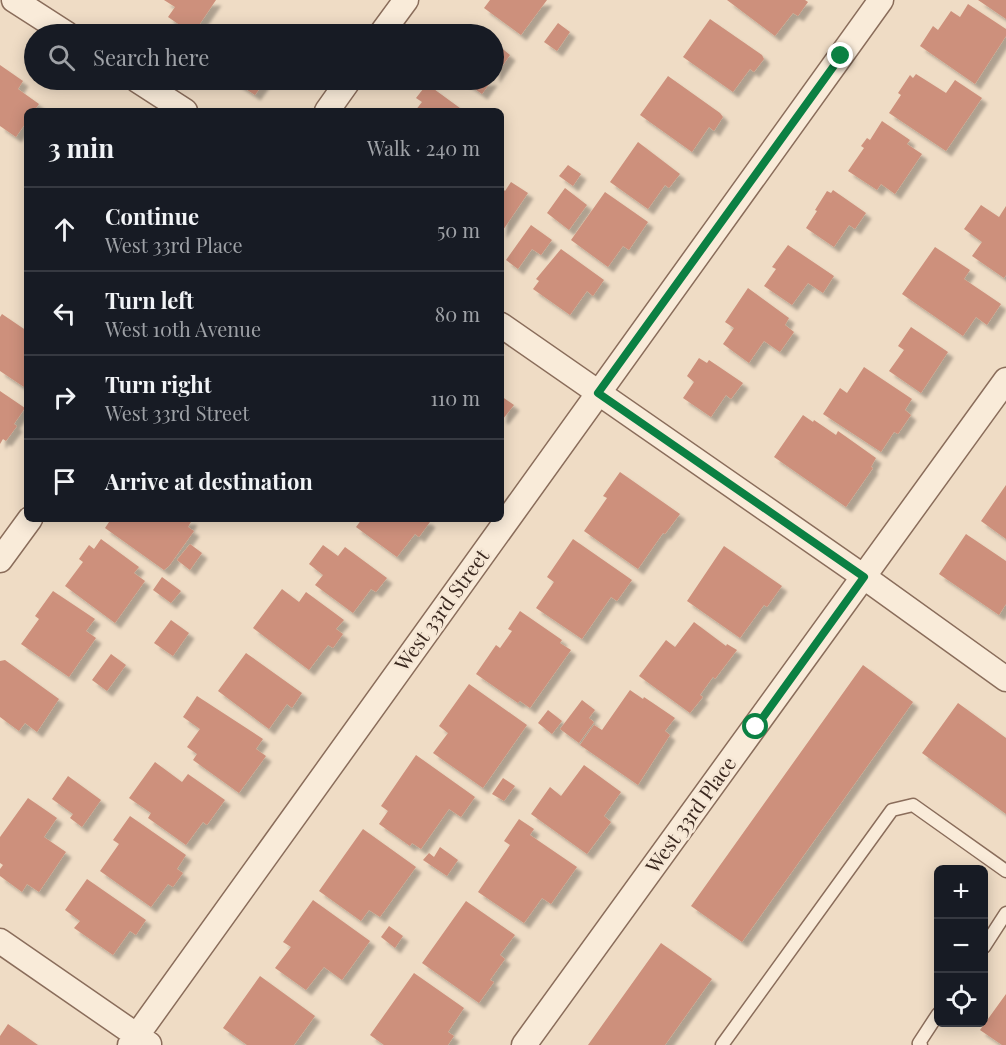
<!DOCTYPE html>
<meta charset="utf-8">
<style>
body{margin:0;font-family:"Playfair Display",serif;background:#20242c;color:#f1f3f6}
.controls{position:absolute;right:18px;bottom:18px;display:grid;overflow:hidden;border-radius:9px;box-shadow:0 3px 15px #0003}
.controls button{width:54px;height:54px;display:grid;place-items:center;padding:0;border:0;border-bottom:2px solid #363941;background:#171b24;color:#f1f3f6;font:30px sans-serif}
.stop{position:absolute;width:18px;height:18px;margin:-14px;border:4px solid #0b8043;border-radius:50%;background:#fff}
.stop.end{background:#0b8043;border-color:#fff;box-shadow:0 2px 6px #0008}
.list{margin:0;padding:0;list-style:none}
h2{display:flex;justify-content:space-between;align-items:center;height:78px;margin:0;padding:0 24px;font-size:26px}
h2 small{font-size:20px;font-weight:400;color:#9ea1a6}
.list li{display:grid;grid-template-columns:39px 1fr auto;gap:18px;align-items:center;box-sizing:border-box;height:84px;padding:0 24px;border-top:2px solid #363941}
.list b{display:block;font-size:22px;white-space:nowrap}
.list p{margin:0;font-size:20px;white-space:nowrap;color:#9ea1a6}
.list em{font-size:20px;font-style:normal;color:#9ea1a6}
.icon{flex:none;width:33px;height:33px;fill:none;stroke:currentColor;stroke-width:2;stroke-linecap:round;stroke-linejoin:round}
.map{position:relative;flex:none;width:1006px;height:1045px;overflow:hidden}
.search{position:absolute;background:#171b24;box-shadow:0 3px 15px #0003;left:24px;top:24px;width:480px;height:66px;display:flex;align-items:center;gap:15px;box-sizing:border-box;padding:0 21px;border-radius:33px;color:#9ea1a6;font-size:22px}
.panel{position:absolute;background:#171b24;box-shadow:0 3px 15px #0003;left:24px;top:108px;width:480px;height:414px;border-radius:9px}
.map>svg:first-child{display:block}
</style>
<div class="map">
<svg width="1006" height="1045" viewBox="0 0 1006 1045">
<defs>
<filter id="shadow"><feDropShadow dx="5.5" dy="5.5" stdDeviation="1.5" flood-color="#0004"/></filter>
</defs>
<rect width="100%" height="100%" fill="#efdcc5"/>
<!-- building -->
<path fill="#cd907b" filter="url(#shadow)" d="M164,0h52l-23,34 -25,-17 7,-10z
M490,0h57l-26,35 -37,-27z
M727,0h78l3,2 -10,14 -5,-3 -18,23z
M978,0h28v19z
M968,4l38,25v7l-31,48 -55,-38 13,-20 5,4 13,-19 9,6z
M710,19l52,36 2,4 -10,13 -4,-3 -17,23 -50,-35z
M558,23l12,9 -13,19 -13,-9z
M468,24l15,10h-23z
M494,42l16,13 -16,23z
M0,65l23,16 -5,8 21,15 -5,7h-7v10l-11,16 -16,-11z
M916,74l30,19 9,-13 27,18 -36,53 -57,-38 12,-18 -3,-2 12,-18 3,3z
M668,76l52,37 3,4 -9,14 -5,-4 -17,25 -52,-37z
M232,80h34l-11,15z
M462,80h30l-10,14z
M427,84l37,27h-49l7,-9 -6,-4z
M882,121l28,19 -3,4 15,10 -27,40 -14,-10 -4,6 -29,-19 16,-23 -3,-2 6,-8 3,2z
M638,142l42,32 -11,14 -4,-3 -17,24 -38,-27z
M568,165l13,9 -8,12 -14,-10z
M511,182l17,11 -27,40v-46l4,4z
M565,188l22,17 -18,25 -22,-17z
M833,190l33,23 -11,16 -6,-4 -15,22 -28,-19 11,-17 -2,-1 12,-19 4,2z
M605,192l43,30 -19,28 -6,-4 -15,21 -37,-27z
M981,205l18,12 7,-11v69l-2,3 -32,-22 10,-14 -18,-13z
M531,225l21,15 -11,15 -9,-6 -14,20 -12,-9z
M788,245l46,31 -11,17 -15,-10 -16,22 -28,-19 12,-17 -4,-2z
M935,247l35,23 -6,9 37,25 -14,21 -11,-8 -13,19 -61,-42z
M561,249l43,31 -11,16 -6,-5 -17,24 -37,-26 6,-8 -3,-2z
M748,288l41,30 -4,7 9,7 -14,20 -16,-11 -15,22 -26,-19 11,-16 -9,-6z
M2,314l25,17v58l-27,-18v-54z
M911,327l37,25 -27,41 -32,-22 15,-21 -6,-4z
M699,358l8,5 2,-3 34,23 -12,16 -5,-4 -15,22 -28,-19 11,-16 -7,-6z
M864,367l48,32 -7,11 6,5 -13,19 -4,-2 -13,20 -58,-38 17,-26 7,5z
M0,391l25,17 -11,16 3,2 -11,15 -3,-2 -3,5z
M501,396l13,9 -11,14 -2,-1z
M803,415l10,7 1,-2 22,15 2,-4 38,27 -5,9 2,1 -27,39 -72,-50z
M620,472l60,42 -15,20 -2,-1 -25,36 -54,-38 23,-33 -4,-2z
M1006,485v54l-25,-18z
M111,519h79l2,1 -4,7 6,4 -25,35 -5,4 -59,-42z
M362,519h64l4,3 -11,15 -4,-3 -18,23 -41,-30z
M966,534l40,27v43l-7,11 -60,-41z
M101,539l38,28 -5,6 11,8 -30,42 -50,-37 18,-24 -4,-3 10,-14 5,4z
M573,539l59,41 -15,21 -6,-4 -29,42 -46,-31 18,-26 -7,-5z
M190,544l12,9 -12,17 -13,-10z
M323,545l15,11 7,-9 42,31 -11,14 -5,-3 -18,24 -38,-28 8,-10 -14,-11z
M724,546l58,40 -15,21 -3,-2 -24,33 -53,-37z
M162,577l19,14 -10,12 -18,-13z
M282,589l17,13 7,-10 38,28 -8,9 7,5 -10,14 -5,-3 -19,25 -56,-42z
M53,591l42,28 -9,12 10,7 -27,39 -48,-33 18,-25 -4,-3z
M520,611l42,29 -2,3 11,7 -41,58 -10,-7 -2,2 -42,-29 20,-29 4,3 12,-17 -4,-2z
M171,620l18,13 -16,23 -19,-13z
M694,622l32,24 1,-2 10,6 -22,29 -2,-2 -13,18 3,2 -13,16 -51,-37 27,-36 9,7z
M246,653l56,40 -10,15 -5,-4 -18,25 -51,-38z
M111,654l15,11 -19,26 -15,-11z
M5,660l54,39 -22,33 -12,-9 -6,8 -19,-14v-56z
M863,665l50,37 -171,240 -51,-36z
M469,684l58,41 -44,63 -50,-35 15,-20 -9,-7z
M630,690l13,9 1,-2 31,21 -10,13 5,4 -32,50 -58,-40 14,-20 8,5z
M197,696l66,43 -7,10 10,7 -27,37 -46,-33 4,-6 -10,-7 13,-18 -17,-12z
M582,700l13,10 -6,8 5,4 -15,21 -19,-14z
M958,703l48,35v76l-84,-61z
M548,710l14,11 -10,13 -14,-11z
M416,755l59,42 -14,20 -12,-8 -28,40 -9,-6 -2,3 -31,-22 9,-13 -7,-5z
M155,762l27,20 6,-8 37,26 -18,25 -4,-3 -17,23 -38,-27 3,-5 -22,-15z
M584,765l37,27 -17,24 7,6 -24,32 -56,-40 19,-27 11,9z
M68,776l33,24 -19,27 -12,-9 3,-4 -21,-15z
M503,778l12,8 -11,15 -12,-7z
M28,798l29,20 -13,19 22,15 -27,40 -12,-8 -5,8 -22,-16v-7l3,-4 -3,-2v-26z
M130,816l56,39 -9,14 6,4 -10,14 -5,-3 -17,23 -51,-36 19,-27 -6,-4z
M519,819l15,10 -4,6 47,32 -26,37 -9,-6 -18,25 -46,-31 32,-47 -6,-4z
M363,829l53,38 -36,50 -11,-7 -8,11 -42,-30z
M440,847l18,13 -11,16 -24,-16 6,-7 5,4z
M87,879l59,41 -10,15 -6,-4 -17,24 -39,-27 6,-7 -15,-11z
M313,900l57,41 -28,39 -18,-13 -18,23 -31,-22 16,-21 -8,-5z
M466,901l49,34 -15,20 5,4 -15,21 4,2 -15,21 -57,-40z
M389,926l14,10 -8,12 -14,-11z
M661,943l51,36 -47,66h-77z
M414,973l50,35 -16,24 6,4 -6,9h-64l-14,-10z
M260,976l55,40 -21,29h-47l-24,-17z
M1006,994v51h-4l-22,-15z
M8,1024l30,21h-38v-9z"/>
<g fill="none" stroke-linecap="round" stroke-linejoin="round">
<!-- lane casing -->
<g stroke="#8a6d5b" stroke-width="15">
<path id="lane" d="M984,947l22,-34
M722,1045l170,-235 21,-5 93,66
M921,1045l-2,-2 19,-29"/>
</g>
<!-- street casing -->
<g stroke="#8a6d5b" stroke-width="27">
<path id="street" d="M14,0l53,34
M381,34l25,-34
M137,80l48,31
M327,111l22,-31
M501,325l363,252 142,102
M0,560l30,-41
M0,941l149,103
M130,1045l751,-1045
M524,1045l482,-665"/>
</g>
<!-- lane -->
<use href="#lane" stroke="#f9ebd9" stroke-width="12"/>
<!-- street -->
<use href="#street" stroke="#f9ebd9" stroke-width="24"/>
</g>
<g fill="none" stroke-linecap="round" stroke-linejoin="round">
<!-- route -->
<path stroke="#0b8043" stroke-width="8" d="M756,727l108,-150 -266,-184 243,-337"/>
</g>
<g text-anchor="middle" stroke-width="5" stroke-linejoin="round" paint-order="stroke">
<!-- street labels -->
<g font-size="20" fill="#3a281f" stroke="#f6e7d5">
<text transform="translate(442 610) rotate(-54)" y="7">West 33rd Street</text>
<text transform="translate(691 815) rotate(-54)" y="7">West 33rd Place</text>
</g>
</g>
</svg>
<div class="controls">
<button>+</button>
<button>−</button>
<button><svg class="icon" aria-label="locate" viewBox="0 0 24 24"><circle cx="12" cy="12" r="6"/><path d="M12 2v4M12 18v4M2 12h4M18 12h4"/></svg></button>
</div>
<div class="stop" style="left:756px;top:727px"></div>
<div class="stop end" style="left:841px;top:56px"></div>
<div class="search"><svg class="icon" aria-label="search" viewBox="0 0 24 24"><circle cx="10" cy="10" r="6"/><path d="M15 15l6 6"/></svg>Search here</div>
<section class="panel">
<h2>3 min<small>Walk · 240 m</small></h2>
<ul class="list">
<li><svg class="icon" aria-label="ahead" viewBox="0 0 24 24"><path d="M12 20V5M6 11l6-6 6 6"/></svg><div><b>Continue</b><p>West 33rd Place</p></div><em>50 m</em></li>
<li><svg class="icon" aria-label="left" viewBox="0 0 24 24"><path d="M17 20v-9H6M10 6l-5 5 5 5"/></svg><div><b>Turn left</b><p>West 10th Avenue</p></div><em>80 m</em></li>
<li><svg class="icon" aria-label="right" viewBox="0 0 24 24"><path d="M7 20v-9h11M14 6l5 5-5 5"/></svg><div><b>Turn right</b><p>West 33rd Street</p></div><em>110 m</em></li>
<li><svg class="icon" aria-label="arrive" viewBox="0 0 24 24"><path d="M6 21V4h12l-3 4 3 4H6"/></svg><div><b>Arrive at destination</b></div></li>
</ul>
</section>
</div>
